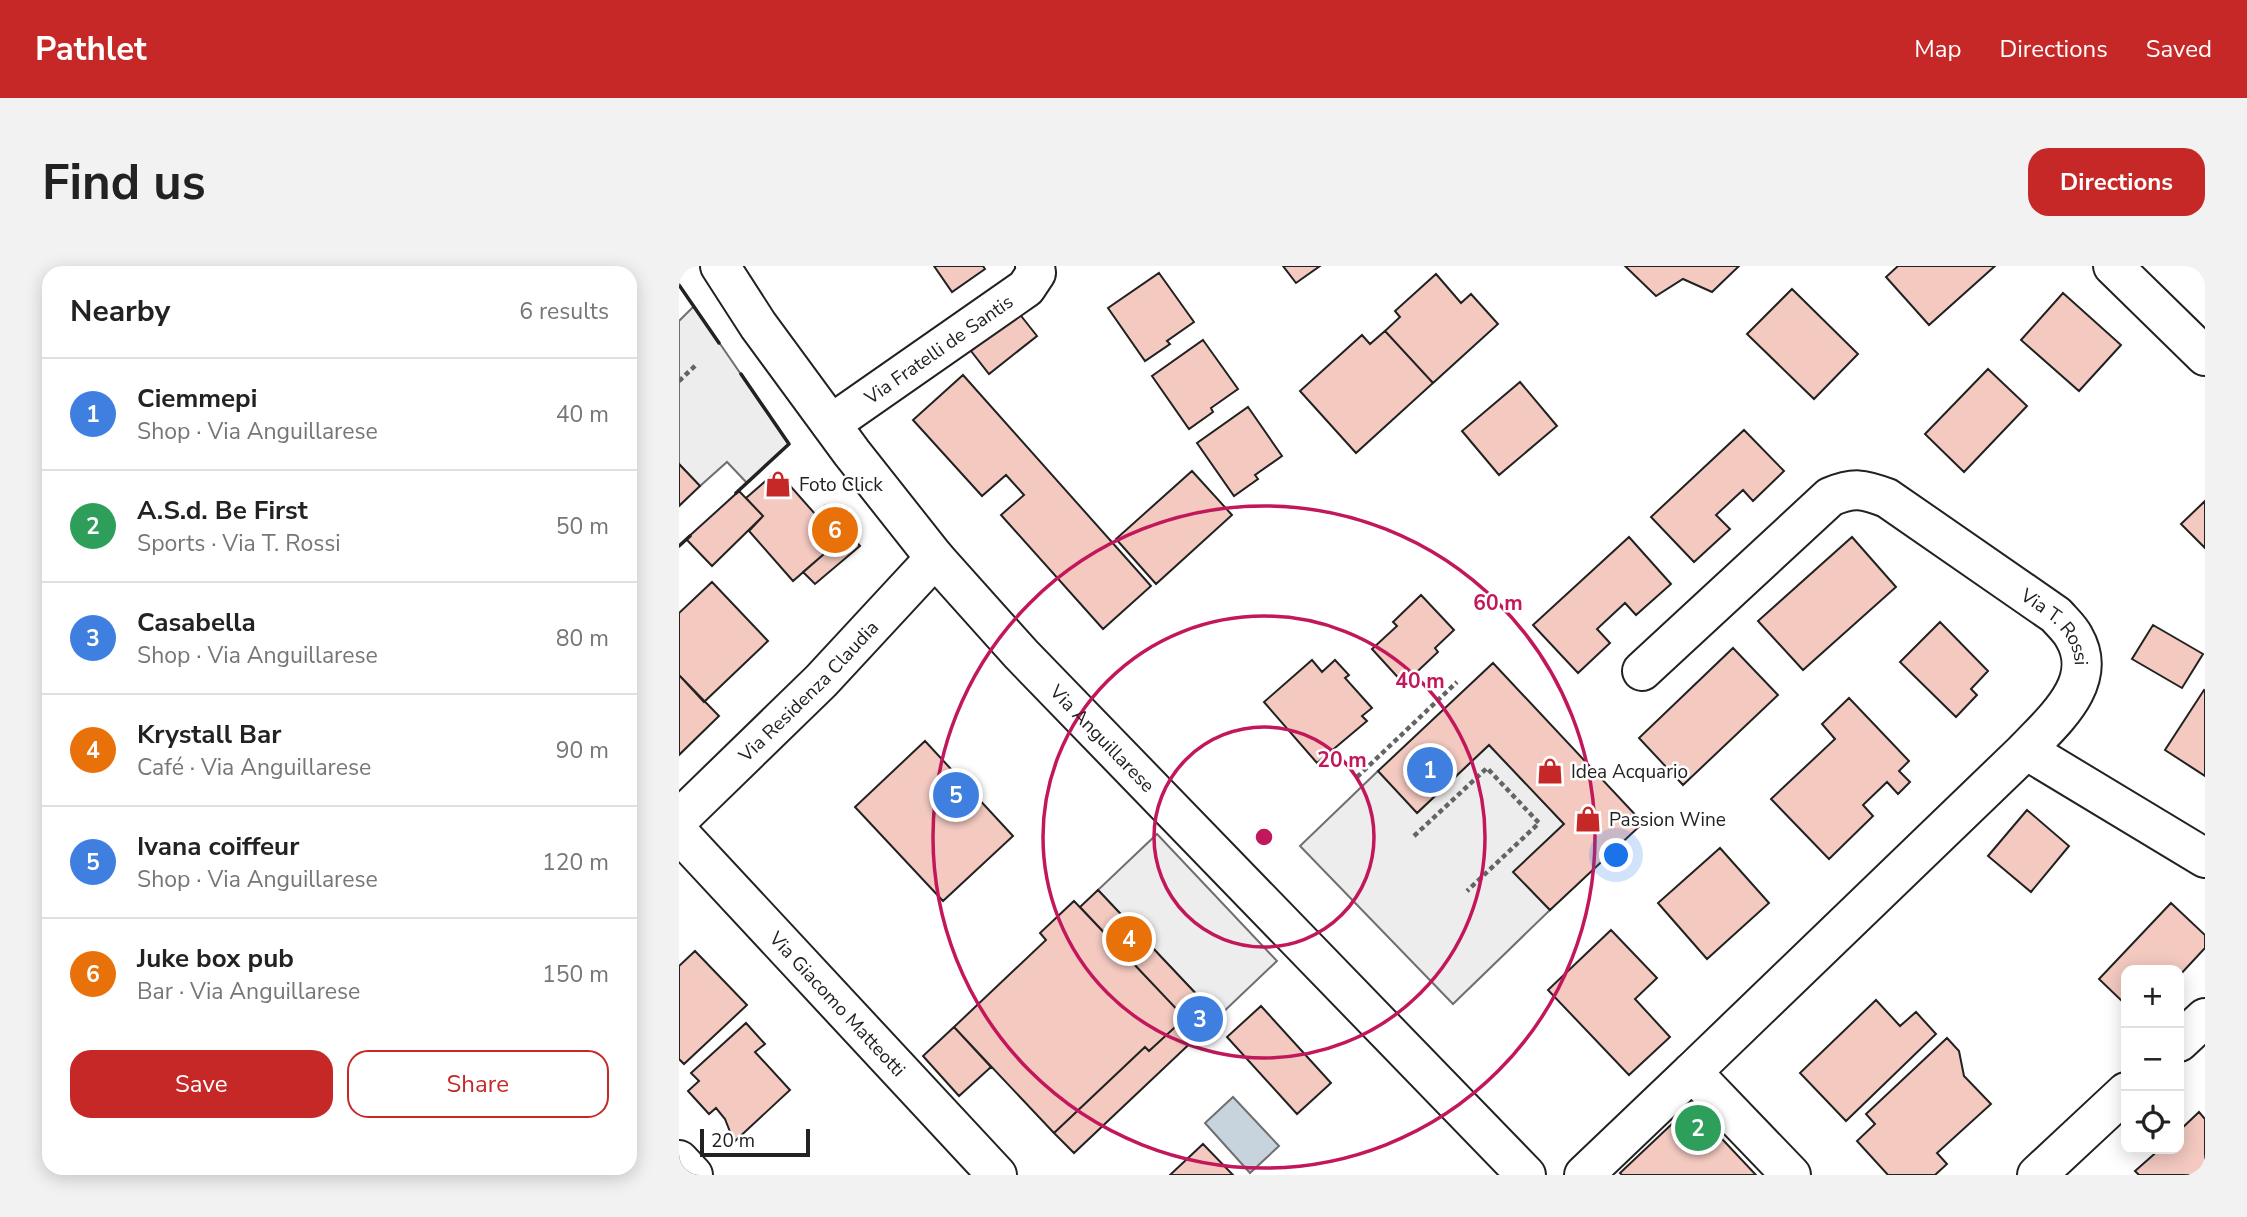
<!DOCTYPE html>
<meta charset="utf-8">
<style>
body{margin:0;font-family:"Nunito Sans",sans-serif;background:#f2f2f2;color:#222}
.controls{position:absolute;right:21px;bottom:21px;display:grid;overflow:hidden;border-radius:14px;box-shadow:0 4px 18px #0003}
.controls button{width:63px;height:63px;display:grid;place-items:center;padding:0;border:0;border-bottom:2px solid #e0e0e0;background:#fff;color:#222;font:35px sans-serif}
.scale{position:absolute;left:21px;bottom:18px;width:110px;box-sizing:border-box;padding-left:7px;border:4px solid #222;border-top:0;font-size:19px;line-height:24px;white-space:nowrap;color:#222;-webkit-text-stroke:5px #fff;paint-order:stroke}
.you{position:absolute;left:938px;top:590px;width:24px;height:24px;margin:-18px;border:5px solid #fff;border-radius:50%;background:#1a73e8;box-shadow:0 0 0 10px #1a73e833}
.badge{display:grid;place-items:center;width:46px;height:46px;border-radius:50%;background:#c62828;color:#fff;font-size:23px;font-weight:700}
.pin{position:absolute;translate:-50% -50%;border:4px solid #fff;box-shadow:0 2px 7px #0006}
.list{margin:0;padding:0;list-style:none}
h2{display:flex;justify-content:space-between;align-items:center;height:91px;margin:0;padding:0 28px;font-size:30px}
h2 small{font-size:23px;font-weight:400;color:#767676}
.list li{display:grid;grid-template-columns:46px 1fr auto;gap:21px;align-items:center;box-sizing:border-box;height:112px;padding:0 28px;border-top:2px solid #e0e0e0}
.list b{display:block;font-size:26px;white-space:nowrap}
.list p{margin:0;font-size:23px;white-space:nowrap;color:#767676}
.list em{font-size:23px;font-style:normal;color:#767676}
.actions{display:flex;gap:14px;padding:21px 28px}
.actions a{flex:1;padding:16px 0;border:2px solid #c62828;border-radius:21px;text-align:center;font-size:24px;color:#c62828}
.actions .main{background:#c62828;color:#fff}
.icon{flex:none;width:38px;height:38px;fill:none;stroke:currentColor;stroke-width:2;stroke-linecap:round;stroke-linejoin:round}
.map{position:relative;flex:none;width:1526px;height:909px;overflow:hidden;border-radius:21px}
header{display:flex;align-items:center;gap:42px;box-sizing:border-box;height:98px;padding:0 35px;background:#c62828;color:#fff}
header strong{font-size:33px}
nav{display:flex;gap:38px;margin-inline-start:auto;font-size:24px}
.intro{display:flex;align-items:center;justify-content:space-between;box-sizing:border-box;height:168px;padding:0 42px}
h1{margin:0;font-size:49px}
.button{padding:18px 32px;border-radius:21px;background:#c62828;color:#fff;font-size:24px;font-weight:700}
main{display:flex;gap:42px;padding:0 42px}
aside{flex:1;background:#fff;border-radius:21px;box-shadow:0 4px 18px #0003}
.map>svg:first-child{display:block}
</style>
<header>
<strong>Pathlet</strong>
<nav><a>Map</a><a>Directions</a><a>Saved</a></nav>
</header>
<div class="intro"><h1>Find us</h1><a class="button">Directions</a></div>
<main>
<aside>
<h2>Nearby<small>6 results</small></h2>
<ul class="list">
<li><span class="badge" style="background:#3f7fe0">1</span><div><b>Ciemmepi</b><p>Shop · Via Anguillarese</p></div><em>40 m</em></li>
<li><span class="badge" style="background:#2e9e5b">2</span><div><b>A.S.d. Be First</b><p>Sports · Via T. Rossi</p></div><em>50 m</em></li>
<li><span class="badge" style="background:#3f7fe0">3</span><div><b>Casabella</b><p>Shop · Via Anguillarese</p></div><em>80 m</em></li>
<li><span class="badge" style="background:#e8710a">4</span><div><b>Krystall Bar</b><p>Café · Via Anguillarese</p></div><em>90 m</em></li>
<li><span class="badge" style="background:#3f7fe0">5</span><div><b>Ivana coiffeur</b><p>Shop · Via Anguillarese</p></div><em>120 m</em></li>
<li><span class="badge" style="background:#e8710a">6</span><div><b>Juke box pub</b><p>Bar · Via Anguillarese</p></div><em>150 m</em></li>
</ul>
<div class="actions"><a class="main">Save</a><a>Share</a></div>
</aside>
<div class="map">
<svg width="1526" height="909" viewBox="0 0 1526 909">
<rect width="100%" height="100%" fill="#fff"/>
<!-- parking -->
<path fill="#ededed" stroke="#6f6f6f" stroke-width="2" d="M15,40l95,138 -42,39 -20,-21 -27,24 -21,-22v-143z
M810,479l75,79 -50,48 36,38 -97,94 -153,-158 78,-75 40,41z
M478,568l120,127 -59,56 -120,-127z"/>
<!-- water -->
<path fill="#c7d3dd" stroke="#6f6f6f" stroke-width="2" d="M554,831l46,49 -29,27 -45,-50z"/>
<!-- building -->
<path fill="#f3c9c0" stroke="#222" stroke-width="2" d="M255,0h49l2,3 -33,23z
M604,0h37l-24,17z
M946,0h114l-27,26 -29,-13 -27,17z
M1219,0h97l-66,59 -43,-48z
M480,7l35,49 -27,19 3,3 -25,17 -37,-53z
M757,8l25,29 10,-9 27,30 -65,59 -48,-52 15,-14 -5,-6z
M1113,23l66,65 -44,45 -67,-65z
M1384,27l58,52 -42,46 -58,-51z
M339,46l19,24 -48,38 -18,-23z
M706,65l48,52 -77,70 -56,-62 62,-56 8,9z
M524,74l35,49 -27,19 2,4 -24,17 -37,-53z
M1309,103l39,37 -63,66 -39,-38z
M284,109l188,211 -48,43 -102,-114 23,-20 -18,-20 -24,21 -69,-76z
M841,116l37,44 -58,49 -37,-44z
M569,141l34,49 -27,19 3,4 -24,17 -37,-53z
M1065,164l40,41 -31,30 -10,-11 -27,25 14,14 -36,33 -43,-45z
M0,198l21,22 -21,20z
M98,205l62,70 -46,40 -44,-50 14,-15 -17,-18z
M513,205l40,44 -76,69 -40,-45z
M60,225l24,25 -51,50 -26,-27z
M1526,235v47l-24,-24z
M146,240l35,40 -45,38 -12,-12 36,-31 -23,-27z
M950,271l42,47 -35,31 -11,-12 -28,26 13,14 -32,30 -45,-48z
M1173,271l44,50 -93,83 -45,-49z
M33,316l56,59 -64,61 -25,-27v-62z
M742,329l33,35 -19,18 3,4 -34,32 -32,-35 25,-23 -4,-4z
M1261,356l48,49 -17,18 6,6 -21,22 -56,-55z
M1474,359l50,29 -21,34 -50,-29z
M1054,382l45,47 -95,90 -44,-47z
M633,394l10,12 13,-12 14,15 -4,3 27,30 -10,8 5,5 -50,42 -53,-61z
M814,397l150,160 -93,87 -37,-38 51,-48 -75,-79 -72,68 -39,-42z
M0,409l40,41 -40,39z
M1525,424l1,1v85l-40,-26z
M1170,432l60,63 -10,10 11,11 -12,12 -11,-12 -24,23 10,11 -44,43 -58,-60 64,-60 -13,-15z
M246,475l88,95 -70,65 -88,-94z
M1348,544l42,36 -38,46 -43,-36z
M1041,582l49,55 -62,56 -49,-56z
M419,624l120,127 -144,136 -20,-20 91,-86 4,4 36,-33 -105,-111z
M395,635l111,117 -36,33 -4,-4 -91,86 -100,-106 92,-87 -6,-7z
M1492,637l34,32v13l-26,28v-6h-53v35l-27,-26z
M932,664l46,48 -22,21 35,38 -41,38 -81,-85z
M16,685l52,54 -63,59 -5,-5v-93z
M1197,734l24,26 16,-14 20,22 -90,87 -46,-48z
M582,740l70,77 -34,31 -70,-77z
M67,757l19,21 -10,8 35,38 -56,52 -9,-23 -9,-11 -7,6 -21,-23 11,-10 -8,-8z
M275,761l37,40 -32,29 -36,-40z
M1268,772l12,13 5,25 27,28 -54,49 10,11 -12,11h-47l-31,-34 18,-17 -9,-10z
M1012,840l65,69h-134l-2,-2z
M1520,846l6,7v56h-66l-4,-4 25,-22h19v-18z
M524,878l30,31h-63z"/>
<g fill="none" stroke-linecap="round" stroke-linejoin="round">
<!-- minor casing -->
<g stroke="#222" stroke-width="42">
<g id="minor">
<path d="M1434,0l92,90"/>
<path id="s1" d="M152,158l195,-136 10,-15 -1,-7"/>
<path id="s2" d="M963,405l188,-174c24,-10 33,-8 57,1l169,117c6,7 14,14 18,22 26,45 -20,83 -48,113l-334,322 99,103"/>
<path d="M1347,484l179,108"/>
<path id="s3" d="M0,553l142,-138 114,-123"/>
<path id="s4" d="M0,567l318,342"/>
<path d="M1500,776l26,-24"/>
<path d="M0,894l14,15"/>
<path d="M905,909l108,-103"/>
<path d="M1358,909l89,-83"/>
</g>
</g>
<!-- major casing -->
<g stroke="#222" stroke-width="42">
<g id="major">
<path id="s5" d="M41,0l38,59 94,128 83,105 86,96 505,521"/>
</g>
</g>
<!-- path -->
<path stroke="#646464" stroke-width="4.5" stroke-dasharray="5 3.5" stroke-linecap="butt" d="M0,115l17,-16
M678,511l100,-95
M735,570l73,-68 52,55 -72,68"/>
<!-- minor -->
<use href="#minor" stroke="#fff" stroke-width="38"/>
<!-- major -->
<use href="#major" stroke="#fff" stroke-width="38"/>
<!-- wall -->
<path stroke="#222" stroke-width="3.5" d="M0,19l40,58
M57,227l53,-49 -48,-70
M0,280l11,-10"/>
</g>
<!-- distance rings -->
<g fill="none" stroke="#c2185b" stroke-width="3.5">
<circle cx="585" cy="571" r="110"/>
<circle cx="585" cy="571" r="221"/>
<circle cx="585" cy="571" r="331"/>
</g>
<!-- icons -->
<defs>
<g id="shop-bare" transform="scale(2.1)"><path d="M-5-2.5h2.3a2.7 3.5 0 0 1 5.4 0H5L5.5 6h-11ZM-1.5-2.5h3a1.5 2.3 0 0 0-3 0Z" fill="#c62828" stroke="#fff" stroke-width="2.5" paint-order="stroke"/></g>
</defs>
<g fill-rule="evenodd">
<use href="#shop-bare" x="99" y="218"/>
<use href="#shop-bare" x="871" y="505"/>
<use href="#shop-bare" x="909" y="553"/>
</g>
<g text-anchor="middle" stroke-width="5" stroke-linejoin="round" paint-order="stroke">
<!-- street labels -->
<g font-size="19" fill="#222" stroke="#fff">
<text dy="7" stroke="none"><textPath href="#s1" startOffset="131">Via Fratelli de Santis</textPath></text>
<text dy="7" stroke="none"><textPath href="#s2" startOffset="530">Via T. Rossi</textPath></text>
<text dy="7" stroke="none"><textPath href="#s3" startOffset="182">Via Residenza Claudia</textPath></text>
<text dy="7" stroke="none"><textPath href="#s5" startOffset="609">Via Anguillarese</textPath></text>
<text dy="7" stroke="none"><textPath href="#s4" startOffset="233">Via Giacomo Matteotti</textPath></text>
</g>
<!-- poi labels -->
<g font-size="19" fill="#222" stroke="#fff" text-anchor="start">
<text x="120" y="225">Foto Click</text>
<text x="892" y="512">Idea Acquario</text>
<text x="930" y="560">Passion Wine</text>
</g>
</g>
<circle cx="585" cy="571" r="10" fill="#c2185b" stroke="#fff" stroke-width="3.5"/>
<g font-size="21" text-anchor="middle" font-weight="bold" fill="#c2185b" stroke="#fff" stroke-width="5" stroke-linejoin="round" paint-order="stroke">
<text x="819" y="344">60 m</text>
<text x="741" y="422">40 m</text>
<text x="663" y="501">20 m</text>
</g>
</svg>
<div class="controls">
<button>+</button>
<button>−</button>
<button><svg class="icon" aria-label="locate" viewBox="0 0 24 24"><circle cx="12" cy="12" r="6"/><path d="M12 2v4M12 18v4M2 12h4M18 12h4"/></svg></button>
</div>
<div class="scale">20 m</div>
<div class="you"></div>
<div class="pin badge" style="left:751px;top:504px;background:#3f7fe0">1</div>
<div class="pin badge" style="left:1019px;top:862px;background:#2e9e5b">2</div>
<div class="pin badge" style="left:521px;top:753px;background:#3f7fe0">3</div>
<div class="pin badge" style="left:450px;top:673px;background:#e8710a">4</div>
<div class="pin badge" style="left:277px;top:529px;background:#3f7fe0">5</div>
<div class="pin badge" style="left:156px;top:264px;background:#e8710a">6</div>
</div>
</main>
